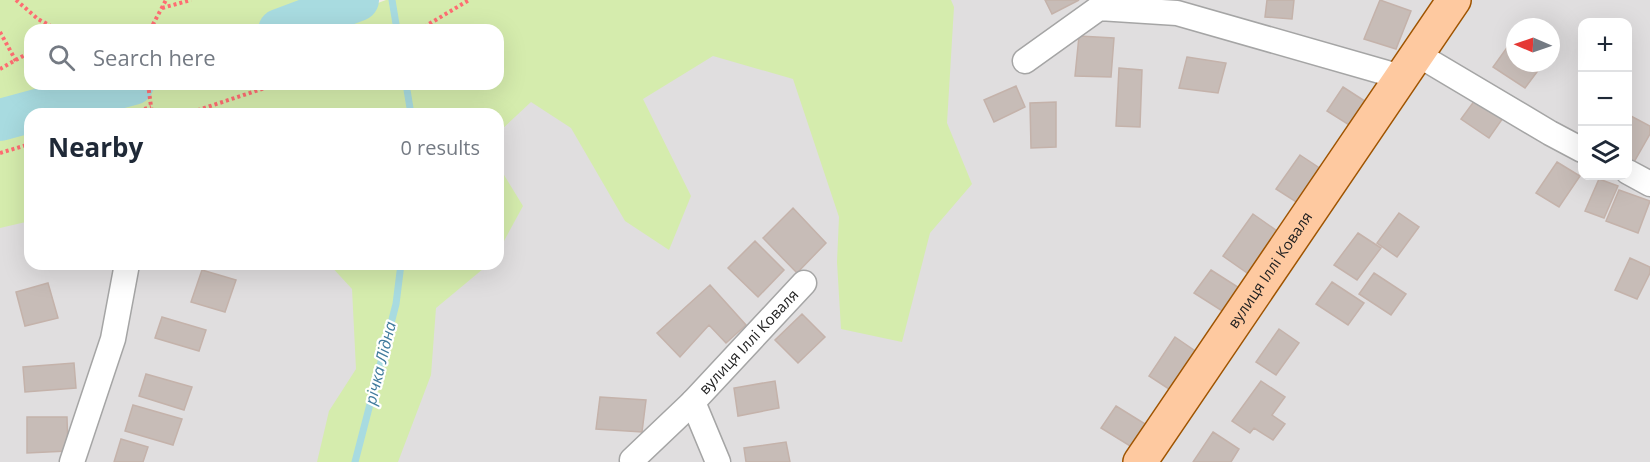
<!DOCTYPE html>
<meta charset="utf-8">
<style>
body{margin:0;font-family:"Open Sans",sans-serif;background:#f2f2f3;color:#1f2937}
.controls{position:absolute;right:18px;top:18px;display:grid;overflow:hidden;border-radius:12px;box-shadow:0 6px 24px #0002}
.controls button{width:54px;height:54px;display:grid;place-items:center;padding:0;border:0;border-bottom:2px solid #e0e1e3;background:#fff;color:#1f2937;font:30px sans-serif}
.compass{position:absolute;left:1506px;top:18px;width:54px;height:54px;border-radius:50%;background:#fff;box-shadow:0 6px 24px #0002;rotate:272deg}
.list{margin:0;padding:0;list-style:none}
h2{display:flex;justify-content:space-between;align-items:center;height:78px;margin:0;padding:0 24px;font-size:26px}
h2 small{font-size:20px;font-weight:400;color:#747a83}
.icon{flex:none;width:33px;height:33px;fill:none;stroke:currentColor;stroke-width:2;stroke-linecap:round;stroke-linejoin:round}
.map{position:relative;flex:none;width:1650px;height:462px;overflow:hidden}
.search{position:absolute;background:#fff;box-shadow:0 6px 24px #0002;left:24px;top:24px;width:480px;height:66px;display:flex;align-items:center;gap:15px;box-sizing:border-box;padding:0 21px;border-radius:18px;color:#747a83;font-size:22px}
.panel{position:absolute;background:#fff;box-shadow:0 6px 24px #0002;left:24px;top:108px;width:480px;height:162px;border-radius:18px}
.map>svg:first-child{display:block}
</style>
<div class="map">
<svg width="1650" height="462" viewBox="0 0 1650 462">
<rect width="100%" height="100%" fill="#f2ede8"/>
<!-- residential -->
<path fill="#e0dedf" fill-rule="evenodd" d="M601,0h1049v462h-1650v-245l30,-10v57h468v-180zM1582,22h46v154h-46zM1515,27h36v36h-36z"/>
<!-- grass -->
<path fill="#d5ecad" d="M0,0h331l-80,30h-221v54h58l-88,24z
M386,0h565l3,7 -7,116 25,61 -42,49 -28,109 -61,-13 -4,-67 2,-45 -46,-138 -80,-23 -70,43 48,97 -22,54 -44,-29 -54,-93 -40,-26 -33,31v-19h-451l100,-30h351v-54h-193z
M30,119v102l-30,7v-100z
M498,165l25,41 -25,46z
M329,264h160l-53,44 -5,67 -33,87h-81l12,-51 27,-42 -4,-80z"/>
<g fill="none" stroke-linecap="round" stroke-linejoin="round">
<!-- stream -->
<path stroke="#a8dbe0" stroke-width="7" d="M392,0l5,30
M406,84l5,30
M355,462l41,-158 5,-40"/>
<!-- river -->
<path stroke="#a8dbe0" stroke-width="42" d="M279,30l79,-30
M0,120l133,-36"/>
</g>
<!-- building -->
<path fill="#c7bcb7" stroke="#c4b2aa" stroke-width="1.5" d="M1045,0h34l-27,14z
M1267,0h27l-2,19 -27,-2z
M1380,0l31,11 -15,38 -32,-10z
M1079,36l35,2 -3,39 -36,-1z
M1511,42l4,3v18l28,1 -18,24 -32,-21z
M1187,57l39,6 -8,30 -39,-5z
M1119,68l23,2 -2,57 -24,-1z
M1016,86l9,21 -31,15 -10,-22z
M1343,87l28,18 -17,23 -27,-17z
M1475,100l28,18 -14,20 -28,-19z
M1056,102v45l-25,1 -1,-45z
M1629,115l21,11v8l-16,28 -6,-3v-41z
M1300,155l24,16 -23,34 -25,-16z
M1557,162l23,14 -21,31 -23,-14z
M1599,179l19,7 -14,32 -19,-7z
M1619,190l31,11 -12,32 -32,-12z
M793,208l33,35 -29,30 -34,-35z
M1399,213l20,14 -22,30 -20,-14z
M1253,214l27,19 -30,42 -27,-19z
M1358,233l23,15 -24,32 -23,-15z
M755,241l29,29 -26,27 -30,-29z
M1630,258l20,9v6l-13,26 -22,-9z
M202,270l34,10 -11,32 -34,-10z
M1211,270l33,21 -17,23 -33,-21z
M1374,273l32,21 -15,21 -32,-21z
M1332,282l32,21 -16,22 -32,-21z
M48,283l10,35 -33,8 -9,-34z
M710,285l36,40 -20,18 -17,-18 -29,32 -23,-24z
M802,314l23,23 -27,26 -23,-23z
M162,317l44,13 -7,21 -44,-13z
M1279,329l20,14 -23,32 -20,-13z
M1175,337l26,18 -26,38 -26,-17z
M74,363l2,25 -51,4 -2,-25z
M146,374l46,13 -8,23 -45,-14z
M775,381l4,27 -41,8 -4,-28z
M1261,381l24,16 -13,18 13,9 -12,16 -19,-12 -4,5 -18,-12z
M600,397l46,3 -4,32 -46,-3z
M133,405l49,14 -9,26 -48,-14z
M1116,406l34,21 -15,22 -34,-21z
M27,417h40l1,34 -41,2z
M1213,432l26,17 -8,13h-38z
M121,439l27,8 -5,15h-29z
M786,442l4,20h-44l-2,-14z"/>
<g fill="none" stroke-linecap="round" stroke-linejoin="round">
<!-- street casing -->
<g stroke="#a5a5a5" stroke-width="27">
<g id="street">
<path d="M1417,54l133,79 32,17"/>
<path d="M1025,61l74,-53 78,5 224,64"/>
<path d="M1628,172l22,12"/>
<path d="M632,460l61,-58"/>
<path d="M72,462l41,-123 14,-75"/>
<path id="s1" d="M718,462l-25,-60 111,-119"/>
</g>
</g>
<!-- primary casing -->
<g stroke="#9f5400" stroke-width="36">
<g id="primary">
<path id="s2" d="M1140,462l314,-462"/>
</g>
</g>
<!-- path -->
<path stroke="#fe6d72" stroke-width="4" stroke-dasharray="3 3" stroke-linecap="butt" d="M16,0l22,19 20,11
M162,8l29,-8
M150,30l16,-30
M419,30l50,-30
M0,32l16,29
M0,69l30,-17
M148,84l4,30
M127,114l24,-7
M186,114l91,-30
M0,153l30,-9"/>
<!-- street -->
<use href="#street" stroke="#fff" stroke-width="24"/>
<!-- primary -->
<use href="#primary" stroke="#fec9a0" stroke-width="33"/>
</g>
<g text-anchor="middle" stroke-width="4.5" stroke-linejoin="round" paint-order="stroke">
<!-- street labels -->
<g font-size="15" fill="#212121" stroke="#fff">
<text dy="5" stroke="none"><textPath href="#s2" startOffset="232">вулиця Іллі Коваля</textPath></text>
<text dy="5" stroke="none"><textPath href="#s1" startOffset="147">вулиця Іллі Коваля</textPath></text>
</g>
<!-- water labels -->
<g font-size="16" font-style="italic" fill="#417b9d" stroke="#fff">
<text transform="translate(380 363) rotate(-76)" y="6">річка Лідна</text>
</g>
</g>
</svg>
<div class="controls">
<button>+</button>
<button>−</button>
<button><svg class="icon" aria-label="layers" viewBox="0 0 24 24"><path d="M12 4l9 5-9 5-9-5zM3 14l9 5 9-5"/></svg></button>
</div>
<svg class="compass" viewBox="-18 -18 36 36"><path d="M0-13l5 13h-10z" fill="#e53935"/><path d="M0 13l5-13h-10z" fill="#747a83"/></svg>
<div class="search"><svg class="icon" aria-label="search" viewBox="0 0 24 24"><circle cx="10" cy="10" r="6"/><path d="M15 15l6 6"/></svg>Search here</div>
<section class="panel">
<h2>Nearby<small>0 results</small></h2>
<ul class="list">
</ul>
</section>
</div>
